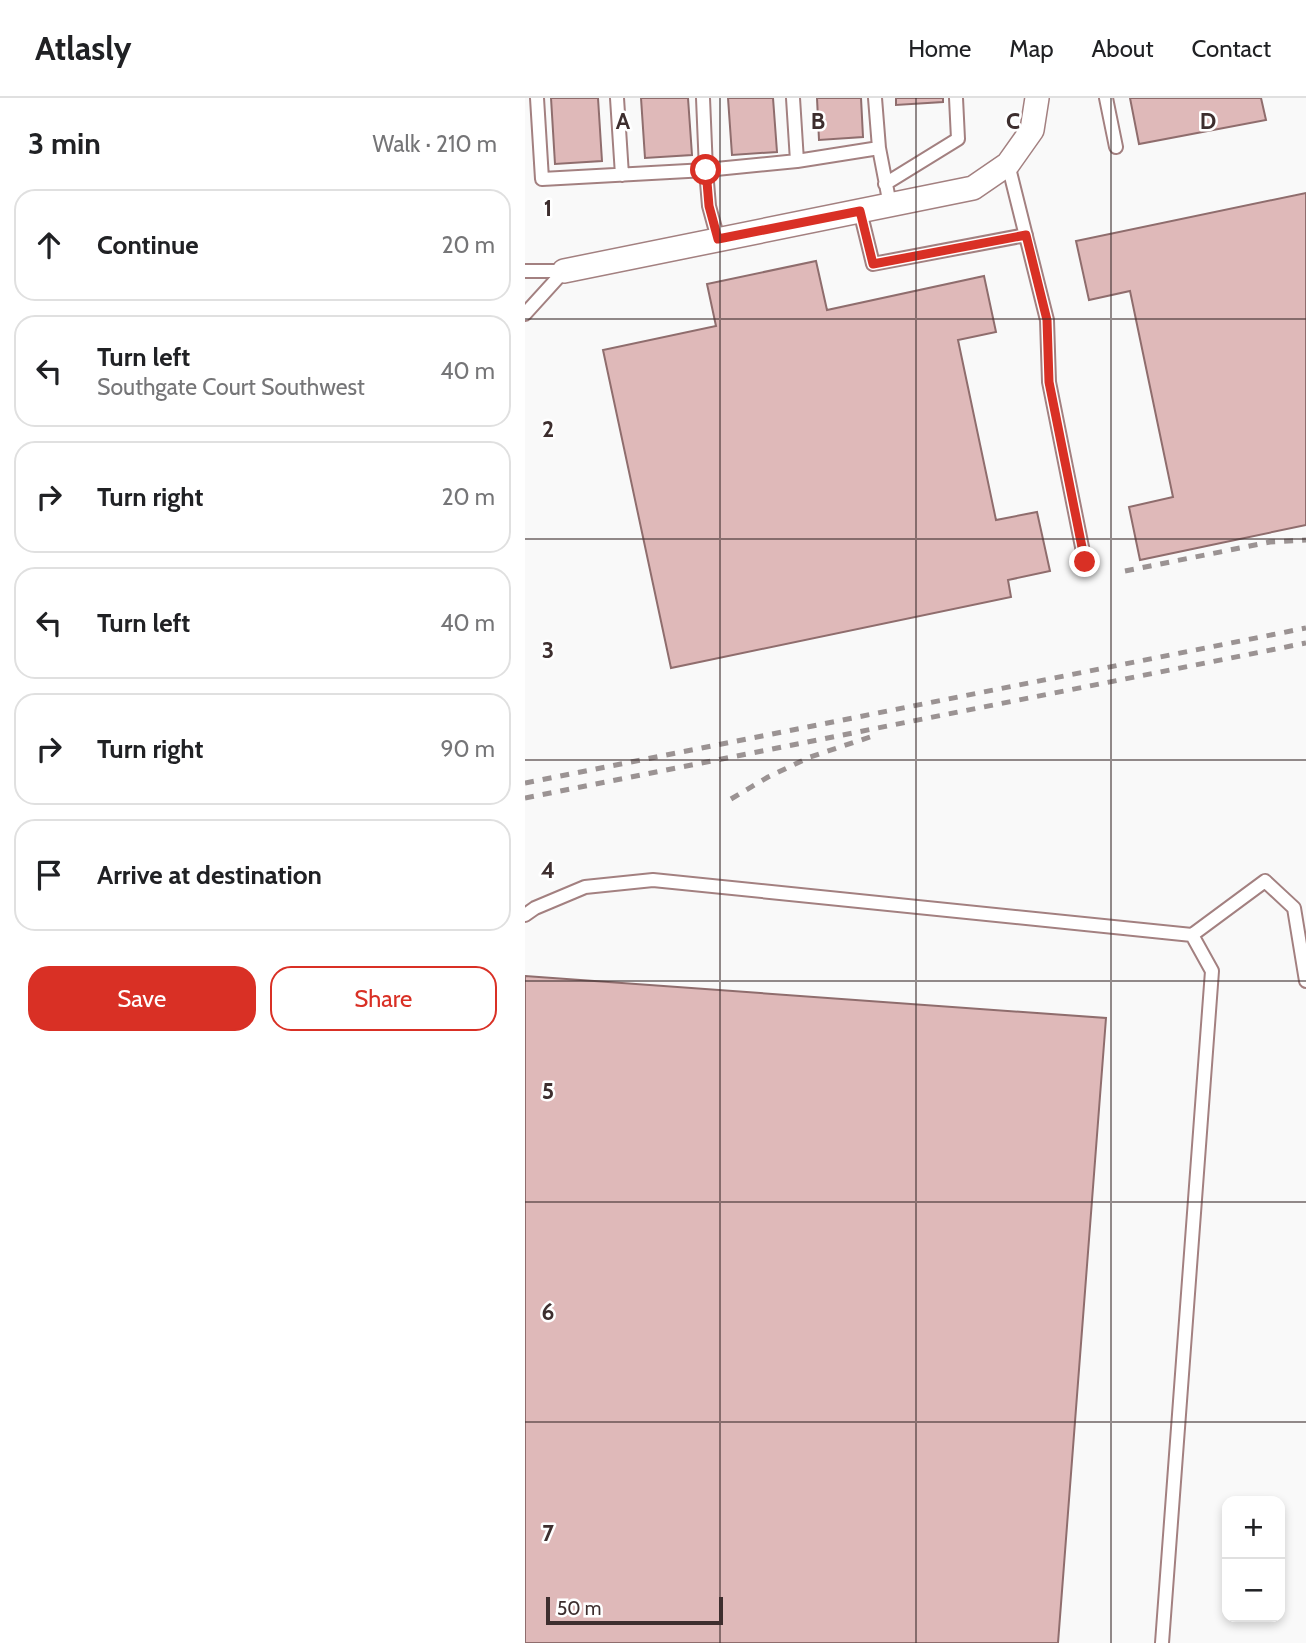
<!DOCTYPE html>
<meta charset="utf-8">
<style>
body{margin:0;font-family:Cabin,sans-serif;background:#f6f6f6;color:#202124}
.controls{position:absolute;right:21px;bottom:21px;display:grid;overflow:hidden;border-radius:14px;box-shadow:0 4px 10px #0003}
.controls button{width:63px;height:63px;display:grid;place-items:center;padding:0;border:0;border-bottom:2px solid #e0e0e0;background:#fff;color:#202124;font:35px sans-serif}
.scale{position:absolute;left:21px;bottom:18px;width:177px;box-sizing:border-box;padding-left:7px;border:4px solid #3d2e2e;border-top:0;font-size:19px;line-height:24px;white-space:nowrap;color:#3d2e2e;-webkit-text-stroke:5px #fff;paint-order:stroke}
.stop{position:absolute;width:21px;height:21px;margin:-16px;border:5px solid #d93025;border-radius:50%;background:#fff}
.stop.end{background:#d93025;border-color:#fff;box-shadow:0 2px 7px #0008}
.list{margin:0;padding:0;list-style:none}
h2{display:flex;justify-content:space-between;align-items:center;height:91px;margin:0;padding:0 28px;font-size:30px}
h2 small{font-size:23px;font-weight:400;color:#757577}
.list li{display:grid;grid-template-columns:46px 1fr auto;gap:21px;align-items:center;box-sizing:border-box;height:112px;margin:0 14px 14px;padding:0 14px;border:2px solid #e0e0e0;border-radius:21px}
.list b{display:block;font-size:26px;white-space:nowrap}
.list p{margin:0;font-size:23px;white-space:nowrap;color:#757577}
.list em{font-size:23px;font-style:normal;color:#757577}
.actions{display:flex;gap:14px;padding:21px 28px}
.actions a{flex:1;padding:16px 0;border:2px solid #d93025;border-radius:21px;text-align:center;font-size:24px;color:#d93025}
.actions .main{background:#d93025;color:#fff}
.icon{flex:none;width:38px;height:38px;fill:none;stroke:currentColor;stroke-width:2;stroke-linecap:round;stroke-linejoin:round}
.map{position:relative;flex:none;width:781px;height:1545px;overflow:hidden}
header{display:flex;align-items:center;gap:42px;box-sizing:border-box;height:98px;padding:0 35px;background:#fff;border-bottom:2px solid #e0e0e0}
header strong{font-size:33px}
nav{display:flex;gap:38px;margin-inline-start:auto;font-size:24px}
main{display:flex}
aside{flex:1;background:#fff}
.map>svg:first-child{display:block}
</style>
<header>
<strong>Atlasly</strong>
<nav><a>Home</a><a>Map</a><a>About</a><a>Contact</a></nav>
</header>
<main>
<aside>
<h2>3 min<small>Walk · 210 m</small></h2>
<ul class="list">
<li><svg class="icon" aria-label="ahead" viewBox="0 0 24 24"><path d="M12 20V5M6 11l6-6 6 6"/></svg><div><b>Continue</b></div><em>20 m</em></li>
<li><svg class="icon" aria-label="left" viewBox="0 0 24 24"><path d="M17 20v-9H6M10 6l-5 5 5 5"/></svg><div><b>Turn left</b><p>Southgate Court Southwest</p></div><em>40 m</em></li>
<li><svg class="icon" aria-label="right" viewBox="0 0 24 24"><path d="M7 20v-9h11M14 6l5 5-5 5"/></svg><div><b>Turn right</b></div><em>20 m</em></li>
<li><svg class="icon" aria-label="left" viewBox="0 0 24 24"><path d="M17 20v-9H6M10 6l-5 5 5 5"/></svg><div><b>Turn left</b></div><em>40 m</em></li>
<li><svg class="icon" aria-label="right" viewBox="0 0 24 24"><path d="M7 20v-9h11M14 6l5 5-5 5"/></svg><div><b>Turn right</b></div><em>90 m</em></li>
<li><svg class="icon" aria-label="arrive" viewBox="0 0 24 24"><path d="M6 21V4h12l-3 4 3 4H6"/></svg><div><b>Arrive at destination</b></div></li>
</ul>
<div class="actions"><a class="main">Save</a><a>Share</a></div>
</aside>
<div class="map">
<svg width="781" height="1545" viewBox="0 0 781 1545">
<rect width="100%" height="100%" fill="#f9f9f9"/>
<!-- building -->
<path fill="#dfb9b9" stroke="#8f6d6d" stroke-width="2" d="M26,0h47l4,63 -47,3z
M116,0h47l4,57 -47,3z
M203,0h45l4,54 -45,3z
M292,0h44l2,39 -44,3z
M371,0h47v4l-47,3z
M605,0h131l5,22 -127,24z
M781,95v332l-166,35 -11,-53 44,-10 -43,-206 -41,9 -13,-59z
M291,163l11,49 157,-34 12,56 -38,8 38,180 41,-8 13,59 -42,9 3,17 -340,71 -68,-318 113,-24 -9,-42z
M0,878l581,42 -48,625h-533z"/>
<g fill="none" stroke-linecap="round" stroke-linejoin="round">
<!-- lane casing -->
<g stroke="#a38080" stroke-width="16">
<path id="lane" d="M12,0l5,81 164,-9 -3,-72
M92,0l5,77
M268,0l4,63
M350,0l4,50
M581,0l10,49
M483,66l39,156 2,62 36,180
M360,86l73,-45 -2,-41
M335,113l13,53 153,-29
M193,141l-9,-33 -3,-36 91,-9 82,-13 11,57
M0,173h39
M0,216l39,-43
M0,817l10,-7 50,-21 68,-7 539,55 20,36 -50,672
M667,837l73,-54 29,27 12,73"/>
</g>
<!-- street casing -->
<g stroke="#a38080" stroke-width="26">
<path id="street" d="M39,173l409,-83 35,-24 24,-34 5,-32"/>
</g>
<!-- lane -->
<use href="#lane" stroke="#fff" stroke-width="12"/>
<!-- street -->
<use href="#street" stroke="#fff" stroke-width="23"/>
<!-- rail -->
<path stroke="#9b9393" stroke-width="5" stroke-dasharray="9 9" stroke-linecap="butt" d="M600,473l145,-29 36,-2
M0,685l781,-155
M0,700l781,-155
M206,701l37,-22 42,-20 60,-20"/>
</g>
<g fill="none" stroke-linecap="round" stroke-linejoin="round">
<!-- route -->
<path stroke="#d93025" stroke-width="9" d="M181,72l3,36 9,33 142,-28 13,53 153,-29 21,85 2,62 36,180"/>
</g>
<!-- grid -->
<path fill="none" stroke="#3d2e2e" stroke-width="2" stroke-opacity="0.55" d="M195,0v1545M391,0v1545M586,0v1545M0,221h781M0,441h781M0,662h781M0,883h781M0,1104h781M0,1324h781"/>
<g font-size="23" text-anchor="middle" font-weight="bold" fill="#3d2e2e" stroke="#fff" stroke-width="5" stroke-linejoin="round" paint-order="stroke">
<text x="98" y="31">A</text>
<text x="293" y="31">B</text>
<text x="488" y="31">C</text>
<text x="683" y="31">D</text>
<text x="23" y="118">1</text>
<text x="23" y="339">2</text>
<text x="23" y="560">3</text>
<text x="23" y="780">4</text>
<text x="23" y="1001">5</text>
<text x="23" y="1222">6</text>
<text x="23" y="1443">7</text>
</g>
</svg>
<div class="controls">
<button>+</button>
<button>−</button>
</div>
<div class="scale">50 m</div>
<div class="stop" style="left:181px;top:72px"></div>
<div class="stop end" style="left:560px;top:464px"></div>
</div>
</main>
